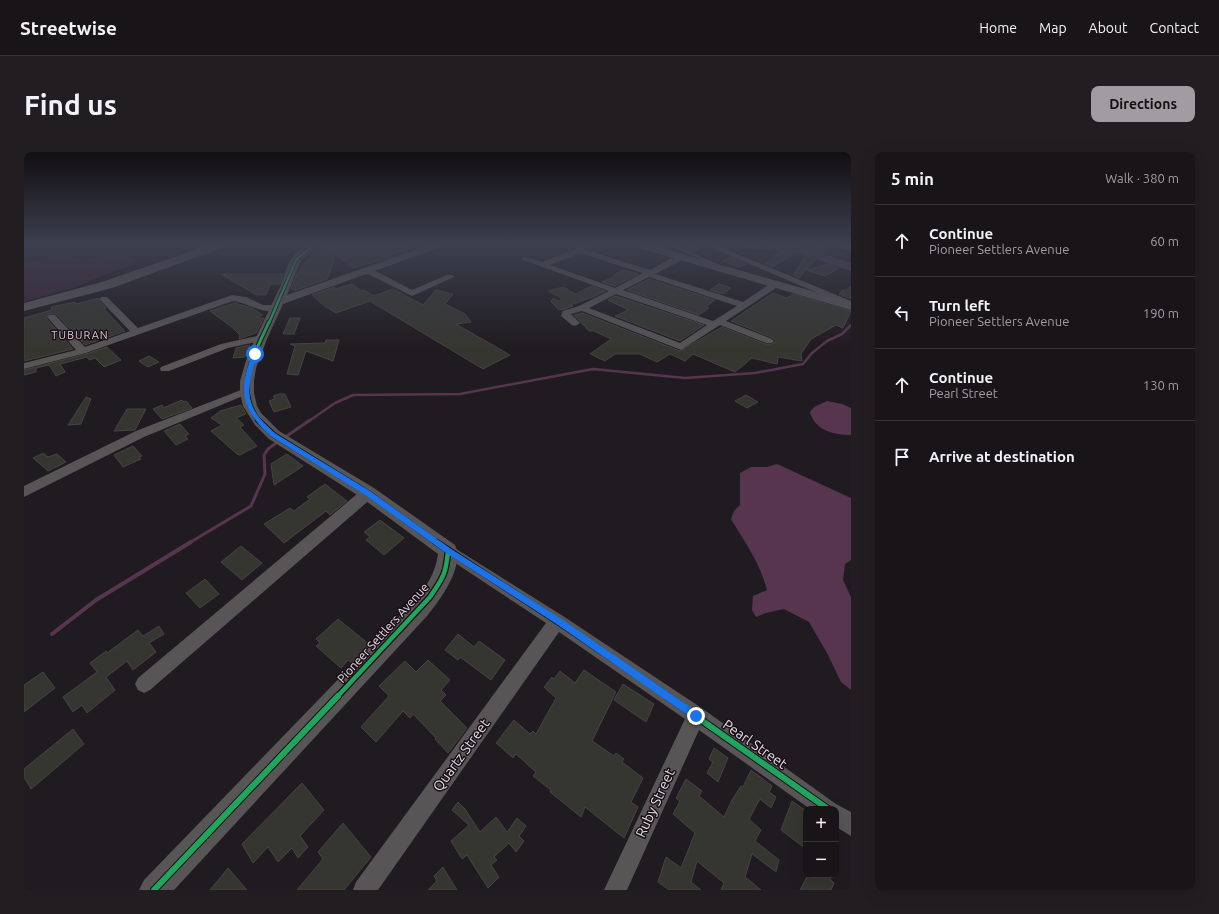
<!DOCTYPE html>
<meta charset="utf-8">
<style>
body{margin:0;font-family:Ubuntu,sans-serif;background:#211d21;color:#f1f3f6}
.controls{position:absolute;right:12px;bottom:12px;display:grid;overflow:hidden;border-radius:8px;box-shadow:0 4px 16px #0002}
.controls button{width:36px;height:36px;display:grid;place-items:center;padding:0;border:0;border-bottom:1px solid #363337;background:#181418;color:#f1f3f6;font:20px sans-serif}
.stop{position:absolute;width:12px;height:12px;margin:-9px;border:3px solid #1a73e8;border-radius:50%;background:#fff}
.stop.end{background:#1a73e8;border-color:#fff;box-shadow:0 1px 4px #0008}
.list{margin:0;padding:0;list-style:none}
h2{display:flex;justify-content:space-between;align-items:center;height:52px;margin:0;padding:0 16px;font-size:17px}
h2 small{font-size:13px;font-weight:400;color:#9f9ea2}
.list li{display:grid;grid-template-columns:26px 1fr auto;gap:12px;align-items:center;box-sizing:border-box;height:72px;padding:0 16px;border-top:1px solid #363337}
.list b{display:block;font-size:15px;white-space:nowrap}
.list p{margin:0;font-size:13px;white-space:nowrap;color:#9f9ea2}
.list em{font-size:13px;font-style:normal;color:#9f9ea2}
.icon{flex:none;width:22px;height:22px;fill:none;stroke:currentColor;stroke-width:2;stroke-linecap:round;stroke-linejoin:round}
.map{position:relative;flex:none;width:827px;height:738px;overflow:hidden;border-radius:8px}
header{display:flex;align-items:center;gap:24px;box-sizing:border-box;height:56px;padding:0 20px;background:#181418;border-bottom:1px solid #363337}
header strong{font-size:19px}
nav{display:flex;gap:22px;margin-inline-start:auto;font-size:14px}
.intro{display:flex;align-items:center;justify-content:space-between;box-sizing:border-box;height:96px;padding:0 24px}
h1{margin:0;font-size:28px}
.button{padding:10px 18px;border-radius:8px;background:#a29ba1;color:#111;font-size:14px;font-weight:700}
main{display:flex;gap:24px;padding:0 24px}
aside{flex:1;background:#181418;border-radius:8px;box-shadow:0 4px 16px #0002}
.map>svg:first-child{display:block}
</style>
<header>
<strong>Streetwise</strong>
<nav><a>Home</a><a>Map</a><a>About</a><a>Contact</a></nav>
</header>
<div class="intro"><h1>Find us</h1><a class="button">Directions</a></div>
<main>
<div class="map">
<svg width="827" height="738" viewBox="0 0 827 738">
<rect width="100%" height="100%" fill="#201b20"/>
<!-- green -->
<path fill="#3b2236" d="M36,102c9,1 17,5 25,5 17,-1 35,-9 50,1v3l-9,5 -10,2 -40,17 -52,15v-39l18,-3z"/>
<!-- water -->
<path fill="#57354f" d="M803,249l15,3 9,4v27c-16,0 -36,-4 -41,-23l4,-5z
M753,312l74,34v62l-6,4 -2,16 8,17v93l-10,-8 -14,-29 -18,-31 -25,-13 -18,4 -10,4 -4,-7 1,-14 14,-6c-8,-29 -21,-46 -36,-71l3,-8 6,-6v-32l11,-6h16z"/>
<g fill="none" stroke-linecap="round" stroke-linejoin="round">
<!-- stream-far2 -->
<path stroke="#57354f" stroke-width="2.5" d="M285,269l26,-18 18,-8 107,-1 133,-25 92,9 70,-5 48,-9 9,-11 15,-12 15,-7 9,-9"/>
<!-- stream-far1 -->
<path stroke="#57354f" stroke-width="3" d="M260,286l26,-18
M165,391l62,-37 14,-32 -1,-19 4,-6 11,-8"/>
<!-- stream -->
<path stroke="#57354f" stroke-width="4" d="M28,482l44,-34 95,-58"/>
<!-- river -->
<path fill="#57354f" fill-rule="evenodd" d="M710,93h61l56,18v8c-21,-6 -41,-17 -62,-20 -18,-3 -36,1 -53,-4z"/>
</g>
<!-- building -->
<path fill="#363631" stroke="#454343" d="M296,93h93l1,2 -25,8 3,2 -6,2 -33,9 -20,-15v11l-6,15 -33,12 -3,-3 7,-16z
M654,93h26v1l-10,6z
M763,93h22l-37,22 -7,-3z
M789,93h16l-30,33 -6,-3z
M706,105l16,7 -7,3 -17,-6z
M806,112l8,5 -13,7 -18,-6z
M599,118l15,4 -23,12 -13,-4 12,-5 -1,-1z
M197,122h62l-3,10h-10l-4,11h-10z
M625,127l66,21 -9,7 3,1 -10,7 -72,-25z
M328,132l9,7 3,-1 10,6 19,-7 30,16 13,-15 17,4 -8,10 20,10 6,8 -15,2 54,31 -27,14 -113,-68 -34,12 -10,-6 -14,-12 22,-8 2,2z
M695,132l12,4 -8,6 -13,-4z
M568,134l13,5 -12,6 -23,8 3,1 -11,4 -4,-1 -7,-7 2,-4 6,3 3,-2 -13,-8 14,-4 12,7z
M827,134v13l-12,-5 4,-4 2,1z
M749,141l14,5 6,-4 58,17 -8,17 -7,-3 -25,14 -10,15 1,7 -24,-4 -1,7 -25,-6 -17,14 -42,-18 -8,7 -15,-7 -13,8 -17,-8h-25l-10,7 -15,-7 21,-15 -17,-8h-5l-15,-16 8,-2 98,38 42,-24 43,17h7l4,-3 -3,-3 -42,-17z
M592,144l88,29 -24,16 -65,-25 14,-6 -21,-10z
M75,146l1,4 6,6 -2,1 21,22 -40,14 -29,-31h-7l-3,4 27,31 -49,12v-43l28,-8 -1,-3 24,-5 1,2z
M211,151l17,5 11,7 -7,3h8l-8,15 -17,6 1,-4 -7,-7 -23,-17z
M266,166h10l-6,16h-11z
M302,188h13l-6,21 -27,-10 -8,24 -11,-1 8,-28 -5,-2 35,-1z
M226,193l-5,12 -12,1 3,-10z
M83,195l14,13 -17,7 -9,-9 -6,2 -2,-3 -27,7 5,8 -9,4 -7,-11 -13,3v4l-12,3v-5l62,-16z
M125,204l10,6 -11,5 -9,-6z
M255,242h6l6,13 -17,5 -5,-11 6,-2 -2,-3z
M722,243l12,7 -11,6 -12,-7z
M62,245l5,2 -10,25 -13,1z
M158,248l2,2 2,-1 6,7 -30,11 -9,-10 9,-4 1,3z
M217,253l5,9 -10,4 8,7 -4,2 17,19 -17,9 -3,-1 -26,-23 11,-6 -11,-7 9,-7z
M103,257h19l-11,21 -21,1z
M156,272l9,10 -4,2 3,3 -12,6 -12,-14z
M109,294l9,10 -3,1 2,2 -18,8 -9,-12z
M19,301l5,4 9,-3 9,8 -18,9 -15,-13z
M263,302l16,12 -29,19 -3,-21z
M301,332l22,17 -17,14 -4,-4 -42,32 -20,-19 26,-16 4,3 16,-12 -3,-2z
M356,368l24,18 -20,17 -18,-15 4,-3 -6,-5z
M217,394l21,17 -20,17 -21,-18z
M181,427l14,15 -19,14 -14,-15z
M314,467l32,26 -18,18 -4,-3 -7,8 -25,-22 4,-3 -4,-4z
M135,474l5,8 -15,9 7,9 -23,18 -6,-9 -21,16 9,13 -28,23 -5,-8 -9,7 -10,-15 34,-25 -7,-9 16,-12 1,2 31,-23 5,6z
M434,482l16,13 5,-6 26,19 -14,20 -31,-23 -2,3 -13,-10z
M404,508l22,20 -9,10 5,5 -6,6 27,27 -19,25 -13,-14 1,-1 -23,-24 -3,4 -7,-7 -27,31 -15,-15 28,-31 -10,-10 26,-25 11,11z
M560,518l32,22 -24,49 22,15 2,-3 8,6 -2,3 21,16 -12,24 7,5 -14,31 -39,-31 -4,10 -31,-25 1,-2 -18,-14 3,-4 -20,-18 -3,4 -17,-15 18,-23 16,14 3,-3 3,3 20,-36 -12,-11 8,-10 2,2 6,-8 15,12z
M19,520l12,16 -31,24v-27z
M599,532l31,20 -8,18 -32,-22z
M49,577l11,15 -53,45 -7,-12v-8z
M690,596l14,10 -10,24 -11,-9 6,-11 -4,-3z
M727,618l21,16 -3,6 7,5 -5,11 -11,-9 -11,20 12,11 -6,11 24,19 -3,12 -24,-18 -7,23 16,13h-40l3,-7 -27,-22 -6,21 10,8h-32l-11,-8 8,-25 15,11 14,-35 -22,-19 7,-13 -4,-3 10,-19 16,12 -3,5 25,21 8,-17 9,-14 2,1z
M278,631l22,27 -24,26 8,11 -10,11 -6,-10 -14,14 -10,-15 -15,16 -11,-19z
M768,649l14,10v38l-25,-19z
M434,650l7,7 15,23 16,-15 11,15 10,-14 9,8 -7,10 5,5 -8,11 -7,-9 -15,14 3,3 -6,5 8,12 -11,11 -21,-33 -5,4 -11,-18 18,-16 -17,-15z
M319,671l28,34 -27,33h-47l26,-31 -5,-7z
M419,715l14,23h-29l9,-9 -3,-5z
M204,716l19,22h-37z
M784,723h18l8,8 -3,7h-31z"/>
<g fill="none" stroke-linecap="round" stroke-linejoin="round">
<!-- service -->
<path fill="#575556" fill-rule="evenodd" d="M645,93h5l51,22 -3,1z"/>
<!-- minor -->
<path fill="#575556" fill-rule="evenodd" d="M562,93l5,2 -5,3 64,20 28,-15h6v4l-29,15 88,28 30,-20h6l1,2 -1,2 -53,35 46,18 2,2 -2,2h-6l-46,-18 -39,25 -99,-39 -11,3 9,9 -5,3 -3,-1 -11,-9 2,-5 16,-5 30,-15 -88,-32 4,-2 17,5zM556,101l63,20 -28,15 -65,-23zM625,125l88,29 -24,15 -90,-31zM592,142l91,31 -27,18 -91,-35z
M681,93h10l136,56v6z
M340,116h6l42,22 35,-15h6l1,2 -42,19 -48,-24z
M208,143l14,2 17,8h13l4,3c-11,10 -34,-6 -47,-7l-147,52 -62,16v-6l52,-13 -27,-31 -2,-2 2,-2h6l30,32 45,-16 -29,-30 -1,-2 1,-2h6l31,31z
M238,183l5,3 -2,2 -37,8 -59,23h-8l-1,-2 1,-2 60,-23z
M222,236l5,3 -1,2 -106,44 -120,60v-11l112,-55z
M344,336l5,1 2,4 -2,4 -223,193 -6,3 -6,-3 -3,-6 3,-6 225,-189z
M424,393l5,2 110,69 140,93 133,95 15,8v24l-15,-9v-18h-26l-111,-79 -72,160h-23l81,-171 -126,-87 -181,258h-25l3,-8 190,-259 -103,-68 -2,-4 2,-4z"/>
<!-- tertiary -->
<path fill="#575556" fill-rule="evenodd" d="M283,93h11l-17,15 -14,35 142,-50h14l-2,2 -158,57 -16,35 -11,29 -2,13v12l3,13 4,7 18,18 95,57 81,57c10,22 -15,55 -28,71l-253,274h-35l5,-10 269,-278c13,-15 22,-27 25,-48l-76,-56 -93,-59 -14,-14 -12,-19 -3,-13v-12l8,-27 32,-67 9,-25 7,-9z
M810,93h17v6l-15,-4z"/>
<!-- secondary -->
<path fill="#5b575a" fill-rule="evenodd" d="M611,93h16l200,57v8l-215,-63z"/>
<!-- trunk -->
<path fill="#5c595c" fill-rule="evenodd" d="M185,93h17l-2,2 -112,41 -88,23v-8l78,-21z"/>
<!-- cycleway-far4 casing -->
<g stroke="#1a0f17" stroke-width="4">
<path id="cycleway-far4" d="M245,171l27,-63 17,-15"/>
</g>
<!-- cycleway-far3 casing -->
<g stroke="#1a0f17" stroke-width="5">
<path id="cycleway-far3" d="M235,269c-25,-33 -5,-66 10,-99"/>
</g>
<!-- cycleway-far2 casing -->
<g stroke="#1a0f17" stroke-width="6">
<path id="cycleway-far2" d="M234,268l16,15 94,58 69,50"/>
</g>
<!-- cycleway-far1 casing -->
<g stroke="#1a0f17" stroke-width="7">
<path id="cycleway-far1" d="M412,390l121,79 112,76
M313,545l93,-100c13,-19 16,-23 18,-46"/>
</g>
<!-- cycleway casing -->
<g stroke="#1a0f17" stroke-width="8">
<path id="cycleway" d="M643,544l161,113
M130,738l184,-194"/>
</g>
<!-- cycleway-far4 -->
<use href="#cycleway-far4" stroke="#20a55d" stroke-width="2.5"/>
<!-- cycleway-far3 -->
<use href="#cycleway-far3" stroke="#20a55d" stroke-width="3"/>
<!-- cycleway-far2 -->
<use href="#cycleway-far2" stroke="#20a55d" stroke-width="3.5"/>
<!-- cycleway-far1 -->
<use href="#cycleway-far1" stroke="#20a55d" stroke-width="4.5"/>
<!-- cycleway -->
<use href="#cycleway" stroke="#20a55d" stroke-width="6"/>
</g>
<!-- sky -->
<linearGradient id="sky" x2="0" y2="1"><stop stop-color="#120f12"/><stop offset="0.47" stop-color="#3c3f4e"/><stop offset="1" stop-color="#3c3f4e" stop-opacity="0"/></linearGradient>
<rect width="827" height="196" fill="url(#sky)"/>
<!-- route -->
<path fill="#1a73e8" d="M229,201l4,1c-11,39 -14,52 19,80l94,57 81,58 109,69 139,95 2,3 -2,3 -3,1 -3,-1 -138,-96 -109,-70 -81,-58 -93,-58c-30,-26 -35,-47 -19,-84z"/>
<g text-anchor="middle" stroke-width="3" stroke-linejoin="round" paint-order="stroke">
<!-- far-neighbourhood labels -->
<g font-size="11" letter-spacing="1" fill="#d9c9d4" stroke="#1a0f17">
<text x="56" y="187">TUBURAN</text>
</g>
<!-- street labels -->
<g font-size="12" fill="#e8e0e6" stroke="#1a0f17">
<text transform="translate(359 481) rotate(-48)" y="4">Pioneer Settlers Avenue</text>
</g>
<!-- near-street labels -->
<g font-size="14" fill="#e8e0e6" stroke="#1a0f17">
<text transform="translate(731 592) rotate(35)" y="5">Pearl Street</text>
<text transform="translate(437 603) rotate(-54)" y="5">Quartz Street</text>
<text transform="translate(631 651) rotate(-65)" y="5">Ruby Street</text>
</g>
</g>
</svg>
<div class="controls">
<button>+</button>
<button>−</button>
</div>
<div class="stop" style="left:231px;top:202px"></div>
<div class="stop end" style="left:672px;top:564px"></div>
</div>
<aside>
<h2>5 min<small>Walk · 380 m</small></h2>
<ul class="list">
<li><svg class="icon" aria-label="ahead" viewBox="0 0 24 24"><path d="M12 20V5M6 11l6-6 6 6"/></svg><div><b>Continue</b><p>Pioneer Settlers Avenue</p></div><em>60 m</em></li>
<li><svg class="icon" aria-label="left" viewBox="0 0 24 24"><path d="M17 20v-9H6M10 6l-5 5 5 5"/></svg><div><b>Turn left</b><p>Pioneer Settlers Avenue</p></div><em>190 m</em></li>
<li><svg class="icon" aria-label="ahead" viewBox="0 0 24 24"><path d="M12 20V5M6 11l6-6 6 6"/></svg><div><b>Continue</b><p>Pearl Street</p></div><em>130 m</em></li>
<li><svg class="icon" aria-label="arrive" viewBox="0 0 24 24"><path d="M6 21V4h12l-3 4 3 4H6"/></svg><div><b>Arrive at destination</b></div></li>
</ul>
</aside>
</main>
